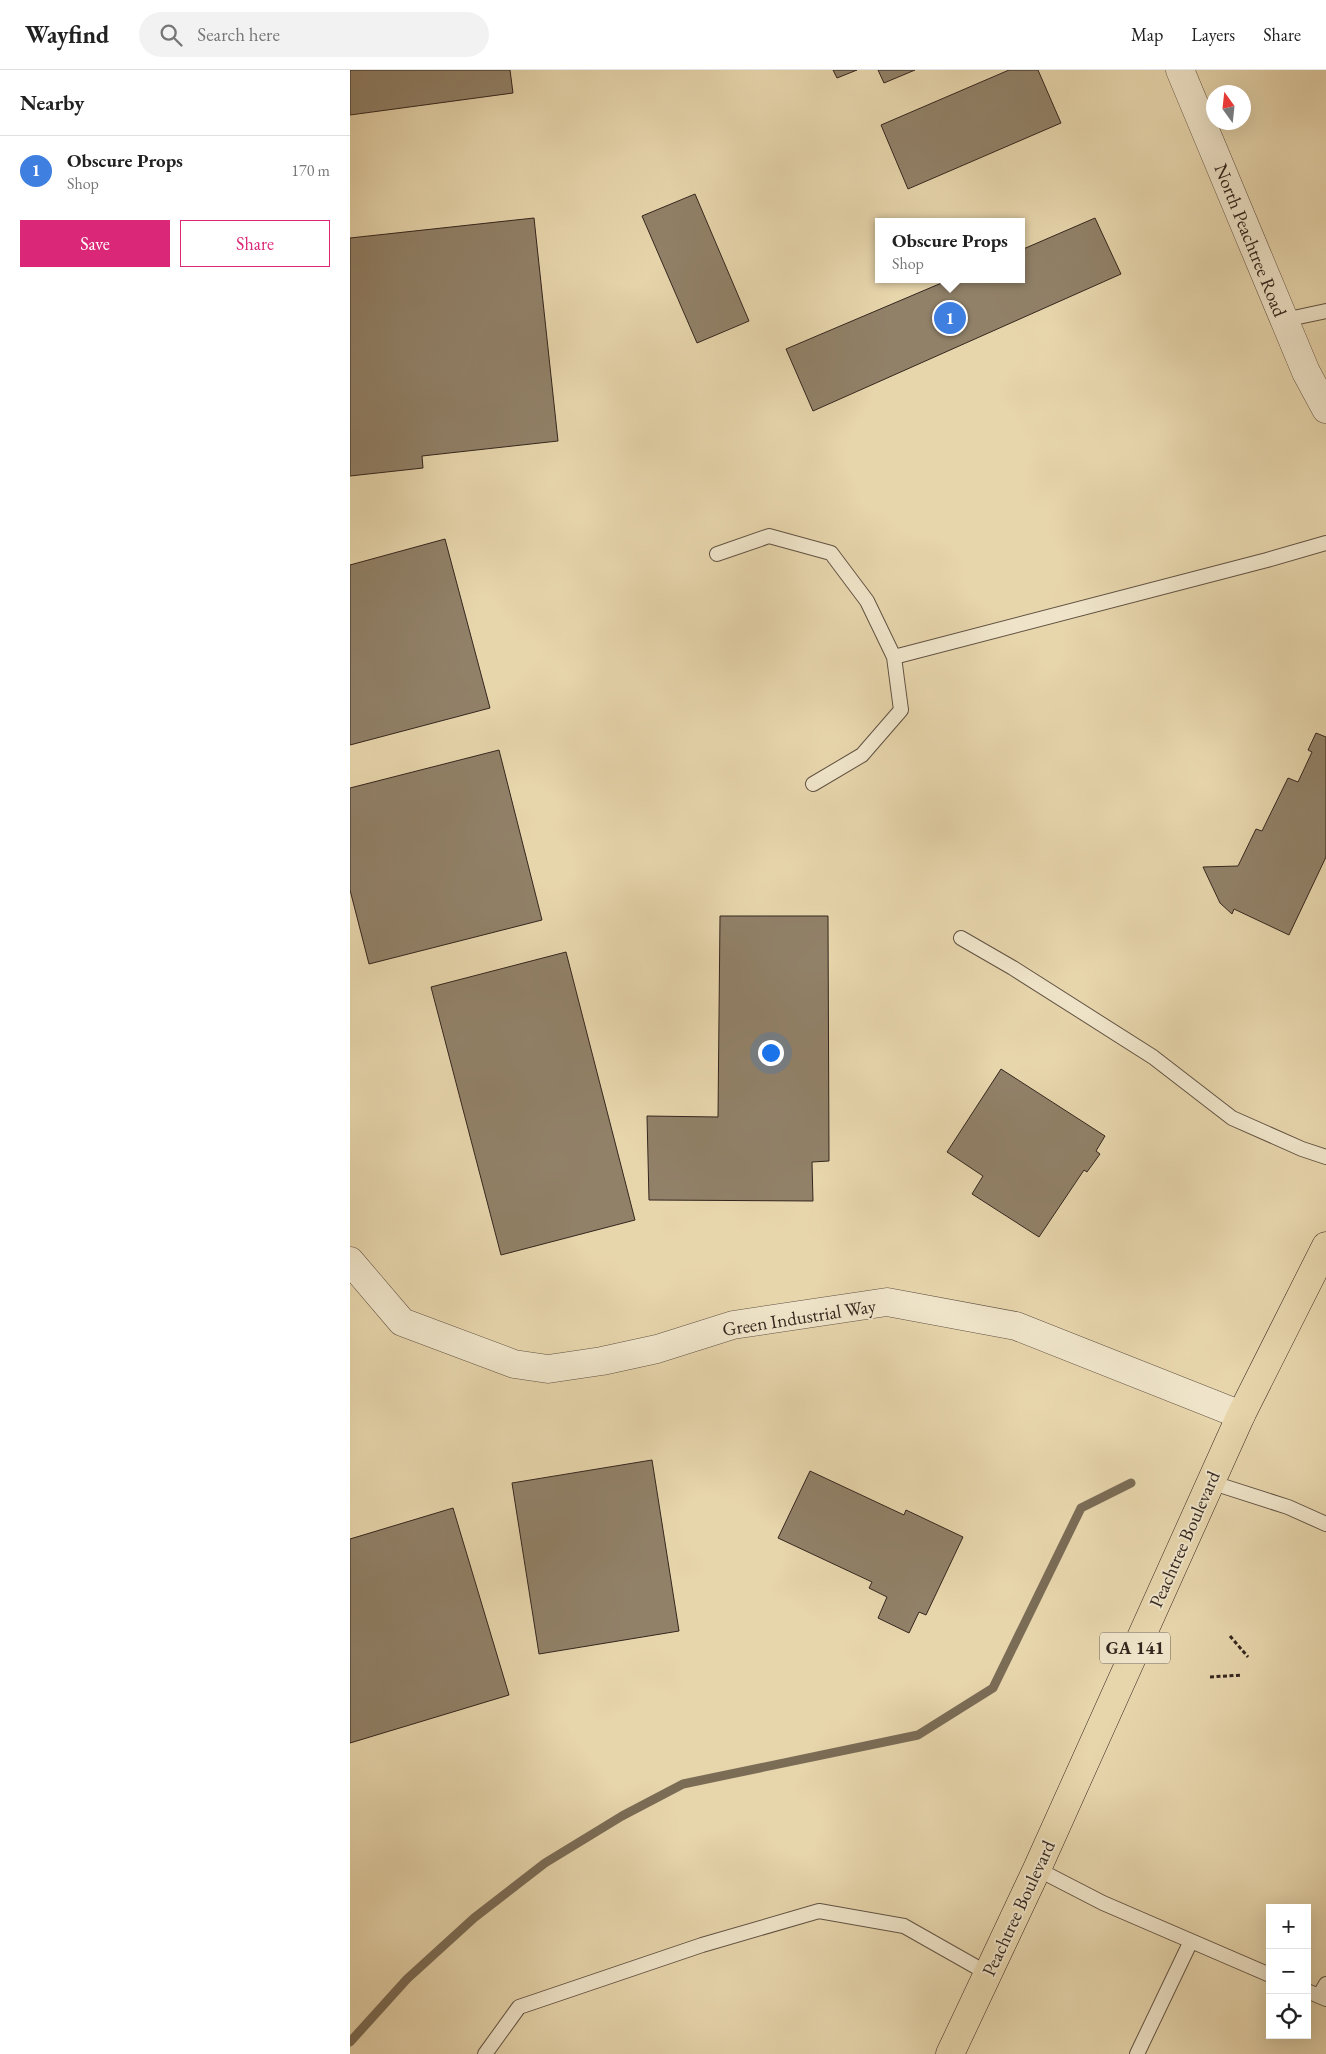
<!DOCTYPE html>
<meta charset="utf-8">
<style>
body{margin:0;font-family:"EB Garamond",serif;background:#f2f2f2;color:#222}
.controls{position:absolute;right:15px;bottom:15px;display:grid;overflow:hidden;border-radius:0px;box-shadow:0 5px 20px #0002}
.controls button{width:45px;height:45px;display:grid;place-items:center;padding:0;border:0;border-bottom:1px solid #e0e0e0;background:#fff;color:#222;font:25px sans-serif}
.compass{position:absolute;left:856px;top:15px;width:45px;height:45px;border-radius:50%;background:#fff;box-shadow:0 5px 20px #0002;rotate:345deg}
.you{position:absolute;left:420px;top:982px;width:18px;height:18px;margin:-12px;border:4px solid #fff;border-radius:50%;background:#1a73e8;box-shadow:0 0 0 8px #1a73e833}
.badge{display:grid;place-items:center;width:32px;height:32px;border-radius:50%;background:#db2777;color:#fff;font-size:16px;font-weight:700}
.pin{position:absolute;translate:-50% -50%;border:2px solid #fff;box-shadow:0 1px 5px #0006}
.popup{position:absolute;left:525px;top:148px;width:150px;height:65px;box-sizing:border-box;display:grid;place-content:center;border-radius:0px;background:#fff;filter:drop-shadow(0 1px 4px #0005);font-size:16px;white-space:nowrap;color:#767676}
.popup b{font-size:19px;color:#222}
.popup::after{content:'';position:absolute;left:50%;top:100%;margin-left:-10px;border:10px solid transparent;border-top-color:#fff}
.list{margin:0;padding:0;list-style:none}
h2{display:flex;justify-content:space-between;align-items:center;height:65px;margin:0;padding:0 20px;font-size:21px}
h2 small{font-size:16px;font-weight:400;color:#767676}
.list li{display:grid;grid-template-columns:32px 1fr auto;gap:15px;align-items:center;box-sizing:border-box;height:70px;padding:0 20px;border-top:1px solid #e0e0e0}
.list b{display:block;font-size:19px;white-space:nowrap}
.list p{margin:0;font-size:16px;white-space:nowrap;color:#767676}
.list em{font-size:16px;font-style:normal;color:#767676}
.actions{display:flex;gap:10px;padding:15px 20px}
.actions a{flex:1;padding:11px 0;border:1px solid #db2777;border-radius:0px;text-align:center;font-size:18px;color:#db2777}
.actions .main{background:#db2777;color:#fff}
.icon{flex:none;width:28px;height:28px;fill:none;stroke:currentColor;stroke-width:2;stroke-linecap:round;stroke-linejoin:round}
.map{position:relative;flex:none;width:976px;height:1984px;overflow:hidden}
header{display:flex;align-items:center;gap:30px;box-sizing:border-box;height:70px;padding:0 25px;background:#fff;border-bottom:1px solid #e0e0e0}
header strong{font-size:24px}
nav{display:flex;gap:28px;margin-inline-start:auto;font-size:18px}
.search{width:350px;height:45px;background:#f2f2f2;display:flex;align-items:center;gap:12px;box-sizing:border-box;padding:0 18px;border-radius:28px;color:#767676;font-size:19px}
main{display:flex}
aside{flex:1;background:#fff}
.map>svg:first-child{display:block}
</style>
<header>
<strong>Wayfind</strong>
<div class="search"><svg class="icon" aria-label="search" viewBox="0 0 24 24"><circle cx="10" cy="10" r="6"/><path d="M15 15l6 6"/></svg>Search here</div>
<nav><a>Map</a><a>Layers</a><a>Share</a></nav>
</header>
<main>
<aside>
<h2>Nearby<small></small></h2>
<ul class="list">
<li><span class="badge" style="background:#3f7fe0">1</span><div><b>Obscure Props</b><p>Shop</p></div><em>170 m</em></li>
</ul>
<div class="actions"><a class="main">Save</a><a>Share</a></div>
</aside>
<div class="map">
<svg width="976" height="1984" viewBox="0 0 976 1984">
<rect width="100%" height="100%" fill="#e7d5ac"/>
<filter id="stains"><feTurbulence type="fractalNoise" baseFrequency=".004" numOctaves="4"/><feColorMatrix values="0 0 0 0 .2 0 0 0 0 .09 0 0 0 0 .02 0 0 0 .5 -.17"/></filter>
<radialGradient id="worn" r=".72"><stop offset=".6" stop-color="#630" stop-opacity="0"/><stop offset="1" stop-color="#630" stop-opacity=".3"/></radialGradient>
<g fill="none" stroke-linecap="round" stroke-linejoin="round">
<!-- stream -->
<path stroke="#7b6c56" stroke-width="9" d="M0,1972l57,-63 67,-61 71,-55 77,-47 61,-32 235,-49 75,-47 88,-180 50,-25"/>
</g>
<!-- building -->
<path fill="#918168" stroke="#34261e" d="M0,0h160l3,23 -163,22z
M483,0h24l-20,8z
M528,0h37l-31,13z
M659,0h29l23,53 -153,66 -27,-64z
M345,124l54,127 -52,22 -55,-127z
M184,148l24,223 -136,15 1,12 -73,8v-238z
M745,148l26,56 -308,137 -27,-62 165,-70h70v-29z
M95,469l45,169 -140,37v-180z
M966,663l10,4v120l-37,78 -55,-26 -2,5 -12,-11 -17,-36 35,-1 18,-37 6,2 26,-53 10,4 14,-30 -4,-2z
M149,680l43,170 -173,44 -19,-74v-102z
M370,846h108l1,245 -17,1 1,39 -164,-1 -2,-84 71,1z
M216,882l69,268 -134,35 -70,-268z
M651,999l104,67 -9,15 4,3 -13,18 -3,-2 -45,67 -67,-43 11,-18 -36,-24z
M302,1390l27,171 -140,23 -27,-171z
M460,1401l94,44 2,-5 57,27 -37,78 -7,-3 -10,21 -31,-15 9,-21 -18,-9 3,-6 -94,-44z
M103,1438l56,187 -159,48v-204z"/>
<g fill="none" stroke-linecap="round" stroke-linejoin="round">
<!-- service casing -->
<g stroke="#615242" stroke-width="16">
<path id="service" d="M934,250l42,-9
M367,484l52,-18 62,17 36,48 27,56 7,53 -39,45 -49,29
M544,587l373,-97 59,-17
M611,868l52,30 140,89 79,61 70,31 24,8
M860,1412l78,25 38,17
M687,1799l66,34 167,72
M957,1921l19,8
M969,1926l7,-12
M135,1984l34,-47 183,-62 117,-34 85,15 83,47
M787,1984l54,-113"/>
</g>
<!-- minor casing -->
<g stroke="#615242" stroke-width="29">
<path id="minor" d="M0,1191l52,61 112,42 34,5 54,-8 55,-12 76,-24 154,-23 129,24 225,89"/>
</g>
<!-- tertiary casing -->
<g stroke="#615242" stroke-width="29">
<path id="tertiary" d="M830,0l126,302 20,37"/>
</g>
<!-- trunk casing -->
<g stroke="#34261e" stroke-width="29">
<path id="trunk" d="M600,1984l87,-185 204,-454 85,-169"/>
</g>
<!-- path -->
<path stroke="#34261e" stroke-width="3" stroke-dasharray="4 2.5" stroke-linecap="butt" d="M880,1566l18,21
M860,1607l32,-2"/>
<!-- service -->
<use href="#service" stroke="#efe4c9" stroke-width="14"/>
<!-- minor -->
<use href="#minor" stroke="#efe4c9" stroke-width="28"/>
<!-- tertiary -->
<use href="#tertiary" stroke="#efe4c9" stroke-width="28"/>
<!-- trunk -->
<use href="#trunk" stroke="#e7d5ac" stroke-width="28"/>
</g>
<g text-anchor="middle" stroke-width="4" stroke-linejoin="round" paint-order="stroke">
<!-- shield labels -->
<rect fill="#efe4c9" stroke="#6c5f51" stroke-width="1" x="750" y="1562.5" width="70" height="31" rx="4"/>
<g font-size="18" font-weight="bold" fill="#34261e">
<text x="785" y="1584">GA 141</text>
</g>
<!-- street labels -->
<g font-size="19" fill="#34261e" stroke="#efe4c9">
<text transform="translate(901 170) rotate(68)" y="7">North Peachtree Road</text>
<text transform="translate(449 1247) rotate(-9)" y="7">Green Industrial Way</text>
<text transform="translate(834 1469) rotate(-66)" y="7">Peachtree Boulevard</text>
<text transform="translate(668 1838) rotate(-65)" y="7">Peachtree Boulevard</text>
</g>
</g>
<rect width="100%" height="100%" filter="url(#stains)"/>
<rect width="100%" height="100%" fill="url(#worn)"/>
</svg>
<div class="controls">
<button>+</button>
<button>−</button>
<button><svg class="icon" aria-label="locate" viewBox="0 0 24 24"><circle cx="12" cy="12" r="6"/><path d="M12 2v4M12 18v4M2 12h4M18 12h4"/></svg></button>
</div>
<svg class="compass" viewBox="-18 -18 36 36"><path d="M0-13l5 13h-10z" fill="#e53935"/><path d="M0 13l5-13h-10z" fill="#767676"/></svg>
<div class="you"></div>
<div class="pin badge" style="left:600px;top:248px;background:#3f7fe0">1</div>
<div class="popup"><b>Obscure Props</b>Shop</div>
</div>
</main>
